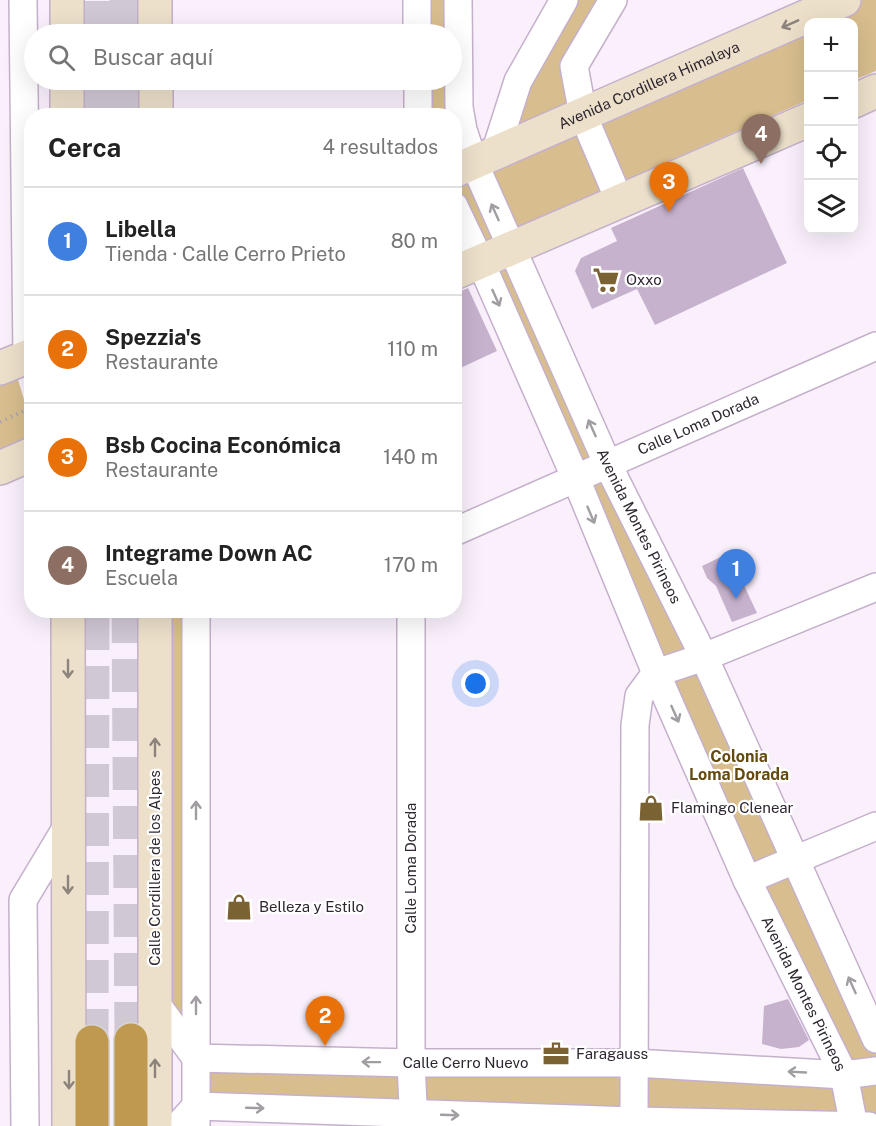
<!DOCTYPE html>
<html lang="es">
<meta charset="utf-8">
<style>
body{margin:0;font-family:"Public Sans",sans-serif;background:#f6f6f6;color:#222}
.controls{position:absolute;right:18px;top:18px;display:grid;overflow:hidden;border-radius:12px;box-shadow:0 6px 24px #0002}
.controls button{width:54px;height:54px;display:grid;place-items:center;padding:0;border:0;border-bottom:2px solid #e0e0e0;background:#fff;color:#222;font:30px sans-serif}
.you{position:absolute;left:476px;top:684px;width:21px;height:21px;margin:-15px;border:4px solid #fff;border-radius:50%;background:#1a73e8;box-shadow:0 0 0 9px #1a73e833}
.badge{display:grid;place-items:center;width:39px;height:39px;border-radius:50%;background:#db2777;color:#fff;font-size:20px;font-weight:700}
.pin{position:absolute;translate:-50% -50px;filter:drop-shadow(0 2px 3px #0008)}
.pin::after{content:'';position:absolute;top:32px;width:21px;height:18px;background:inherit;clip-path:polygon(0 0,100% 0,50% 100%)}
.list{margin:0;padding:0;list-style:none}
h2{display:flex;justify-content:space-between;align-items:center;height:78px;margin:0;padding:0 24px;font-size:26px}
h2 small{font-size:20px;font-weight:400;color:#767676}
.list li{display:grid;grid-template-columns:39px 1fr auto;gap:18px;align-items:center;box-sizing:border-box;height:108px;padding:0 24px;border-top:2px solid #e0e0e0}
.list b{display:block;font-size:22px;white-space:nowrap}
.list p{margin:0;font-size:20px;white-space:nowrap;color:#767676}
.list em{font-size:20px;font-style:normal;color:#767676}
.icon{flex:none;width:33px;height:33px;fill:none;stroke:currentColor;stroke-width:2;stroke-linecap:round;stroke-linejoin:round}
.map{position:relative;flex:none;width:876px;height:1126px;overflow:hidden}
.search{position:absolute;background:#fff;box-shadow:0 6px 24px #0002;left:24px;top:24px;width:438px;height:66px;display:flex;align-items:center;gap:15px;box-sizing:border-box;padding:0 21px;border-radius:33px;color:#767676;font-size:22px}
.panel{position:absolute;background:#fff;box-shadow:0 6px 24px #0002;left:24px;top:108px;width:438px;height:510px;border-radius:24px}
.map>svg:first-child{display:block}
</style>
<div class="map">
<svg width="876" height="1126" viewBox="0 0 876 1126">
<rect width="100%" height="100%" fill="#f9f0fc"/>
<!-- green -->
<path fill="#d8be8e" d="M417,0h41l16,163 -19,8 -1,-55 -36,-1v-35h34v-46h-35z
M564,0h49l-39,66 9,49 -88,38z
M861,0h15v71l-22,9v-58h-44z
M808,23v77l-353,155 -1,-77z
M511,248l365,791v87l-680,-20 -4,-48 651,17 -362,-812z
M16,373l16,53 -1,15 -31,13v-74z
M171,611h15l-2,411 -12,-19z"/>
<!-- building -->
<path fill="#c7b2ce" d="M743,168l44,95 -132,62 -18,-36 -45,20 -17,-38 6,-13 36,-17 -6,-13z
M468,288l29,63 -43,20v-77z
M729,553l28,60 -25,9 -16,-36 -9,-8 -5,-12z
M788,999l21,41 -10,7 -18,2 -19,-5 2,-38z"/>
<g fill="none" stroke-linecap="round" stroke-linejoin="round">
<!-- highway-tunnel -->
<path stroke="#d0c8d3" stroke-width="33" stroke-dasharray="33 16" stroke-linecap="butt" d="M126,0v34
M94,34v-34
M126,80v36
M94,116v-36
M128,610l3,430
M92,1042l1,-432"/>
<!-- street casing -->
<g stroke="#c5b0cc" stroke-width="30">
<g id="street">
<path d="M23,0l4,356"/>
<path d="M417,0v34"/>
<path id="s1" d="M458,0l1,107 4,23 11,33 134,302 96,192 172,382"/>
<path d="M613,0l-39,66 9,49 37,87"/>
<path d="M418,80v36"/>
<path d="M495,153l23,-72 46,-81"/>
<path id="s2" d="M454,206l27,57 95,216 80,194 91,207 97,195 10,51"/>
<path id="s3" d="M454,532l422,-186"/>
<path d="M411,610v453l3,63"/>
<path d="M747,880l129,-54"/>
<path id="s4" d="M155,1002l41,56 215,5h224l209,12 32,-4"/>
<path d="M196,1125v-515"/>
<path d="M25,1126l-2,-226 45,-75"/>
<path d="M178,1126l18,-20 438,15 235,5"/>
<path d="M634,1126l1,-401 4,-29 17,-23 48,-16 172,-70"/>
</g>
</g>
<!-- secondary casing -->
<g stroke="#c5b0cc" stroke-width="36">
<g id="secondary">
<path d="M155,0v34"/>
<path d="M67,34v-34"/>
<path d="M156,80v36"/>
<path d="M854,101l22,-10"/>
<path d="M67,116v-36"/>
<path id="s5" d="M454,171l390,-171"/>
<path d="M454,273l354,-153"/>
<path d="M0,368l32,-13"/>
<path d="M0,468l32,-14"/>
<path d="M68,610l1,516"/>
<path d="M155,1126v-516"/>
</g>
</g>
<!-- highway casing -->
<g stroke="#d5d4d6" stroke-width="36">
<path id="highway" d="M131,1040v86
M92,1126v-84"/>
</g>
<!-- path -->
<path stroke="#aca4af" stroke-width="4" stroke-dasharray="1.5 4.5" stroke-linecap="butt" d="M0,422l32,-15"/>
<!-- street -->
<use href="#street" stroke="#fff" stroke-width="27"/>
<!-- secondary -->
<use href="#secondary" stroke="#ece0ca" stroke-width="33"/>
<!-- highway -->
<use href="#highway" stroke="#bf9950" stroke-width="33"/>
</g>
<!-- one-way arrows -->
<defs><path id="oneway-shaft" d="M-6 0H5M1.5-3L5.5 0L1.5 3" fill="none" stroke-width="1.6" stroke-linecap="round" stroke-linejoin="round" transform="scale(1.5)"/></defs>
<g stroke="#8d837d">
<use href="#oneway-shaft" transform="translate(790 24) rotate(156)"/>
<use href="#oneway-shaft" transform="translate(68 669) rotate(90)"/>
<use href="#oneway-shaft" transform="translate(155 747) rotate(-90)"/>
<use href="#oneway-shaft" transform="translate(68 885) rotate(90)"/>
<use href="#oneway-shaft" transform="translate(155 1068) rotate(-90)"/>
<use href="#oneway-shaft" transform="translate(69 1080) rotate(90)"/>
</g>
<g stroke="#a19da2">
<use href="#oneway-shaft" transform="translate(495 212) rotate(-114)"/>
<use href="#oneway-shaft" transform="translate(496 298) rotate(66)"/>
<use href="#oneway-shaft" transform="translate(592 428) rotate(-114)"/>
<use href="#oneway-shaft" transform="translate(591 515) rotate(67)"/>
<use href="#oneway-shaft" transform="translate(675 714) rotate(66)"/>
<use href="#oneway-shaft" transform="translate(196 810) rotate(-90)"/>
<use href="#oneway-shaft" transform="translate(852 985) rotate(-114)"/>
<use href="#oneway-shaft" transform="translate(196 1005) rotate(-90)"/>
<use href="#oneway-shaft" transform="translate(371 1062) rotate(-179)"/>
<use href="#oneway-shaft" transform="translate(797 1072) rotate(-177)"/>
<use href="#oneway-shaft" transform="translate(255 1108) rotate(2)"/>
<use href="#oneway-shaft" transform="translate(450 1115) rotate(2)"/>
</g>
<!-- icons -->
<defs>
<g id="supermarket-bare" transform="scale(2.07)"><path d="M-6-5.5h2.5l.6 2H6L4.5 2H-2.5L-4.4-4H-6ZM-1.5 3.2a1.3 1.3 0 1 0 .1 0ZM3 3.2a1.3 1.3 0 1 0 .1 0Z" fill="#7a6233" stroke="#fff" stroke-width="2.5" paint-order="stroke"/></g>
<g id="shop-bare" transform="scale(2.07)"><path d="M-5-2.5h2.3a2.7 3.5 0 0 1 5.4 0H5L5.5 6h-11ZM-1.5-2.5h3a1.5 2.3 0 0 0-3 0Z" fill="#7a6233" stroke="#fff" stroke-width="2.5" paint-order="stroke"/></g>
<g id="office-bare" transform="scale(2.07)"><path d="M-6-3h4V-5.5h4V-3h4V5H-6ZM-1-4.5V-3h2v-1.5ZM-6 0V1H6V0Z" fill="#7a6233" stroke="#fff" stroke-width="2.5" paint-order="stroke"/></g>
</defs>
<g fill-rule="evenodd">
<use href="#supermarket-bare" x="606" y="280"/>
<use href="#shop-bare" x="651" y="808"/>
<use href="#shop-bare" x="239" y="907"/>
<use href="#office-bare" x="556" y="1054"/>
</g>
<g text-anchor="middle" stroke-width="4.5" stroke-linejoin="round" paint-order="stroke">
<!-- street labels -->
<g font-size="15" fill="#2e2630" stroke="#fff">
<text dy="5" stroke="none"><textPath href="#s5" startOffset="213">Avenida Cordillera Himalaya</textPath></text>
<text dy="5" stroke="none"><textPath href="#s3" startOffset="267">Calle Loma Dorada</textPath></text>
<text dy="5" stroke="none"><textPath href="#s1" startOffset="564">Avenida Montes Pirineos</textPath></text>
<text transform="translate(155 868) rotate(-90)" y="5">Calle Cordillera de los Alpes</text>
<text transform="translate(411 868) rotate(-90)" y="5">Calle Loma Dorada</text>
<text dy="5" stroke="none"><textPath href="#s2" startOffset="862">Avenida Montes Pirineos</textPath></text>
<text dy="5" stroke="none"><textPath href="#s4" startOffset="339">Calle Cerro Nuevo</textPath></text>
</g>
<!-- poi labels -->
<g font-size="15" fill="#2e2630" stroke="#fff" text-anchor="start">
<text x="626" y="285">Oxxo</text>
<text x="671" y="813">Flamingo Clenear</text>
<text x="259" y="912">Belleza y Estilo</text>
<text x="576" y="1059">Faragauss</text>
</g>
<!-- neighbourhood labels -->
<g font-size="16" font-weight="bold" fill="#654a10" stroke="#fff">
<text x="739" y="762">Colonia<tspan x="739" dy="18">Loma Dorada</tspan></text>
</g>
</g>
</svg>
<div class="controls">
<button>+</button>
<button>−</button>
<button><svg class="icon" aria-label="locate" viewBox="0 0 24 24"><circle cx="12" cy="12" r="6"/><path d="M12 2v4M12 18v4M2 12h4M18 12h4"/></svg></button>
<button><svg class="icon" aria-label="layers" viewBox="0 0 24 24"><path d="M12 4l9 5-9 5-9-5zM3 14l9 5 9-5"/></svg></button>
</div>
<div class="you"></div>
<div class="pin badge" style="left:736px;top:599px;background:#3f7fe0">1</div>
<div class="pin badge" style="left:325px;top:1046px;background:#e8710a">2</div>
<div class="pin badge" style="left:669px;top:212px;background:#e8710a">3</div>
<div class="pin badge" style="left:761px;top:164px;background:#8d6e63">4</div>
<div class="search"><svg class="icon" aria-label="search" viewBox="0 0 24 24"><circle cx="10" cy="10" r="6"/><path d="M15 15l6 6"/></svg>Buscar aquí</div>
<section class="panel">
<h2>Cerca<small>4 resultados</small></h2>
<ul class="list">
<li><span class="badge" style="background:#3f7fe0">1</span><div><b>Libella</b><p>Tienda · Calle Cerro Prieto</p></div><em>80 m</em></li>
<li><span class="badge" style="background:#e8710a">2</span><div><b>Spezzia's</b><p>Restaurante</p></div><em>110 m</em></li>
<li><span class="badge" style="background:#e8710a">3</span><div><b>Bsb Cocina Económica</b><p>Restaurante</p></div><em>140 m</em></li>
<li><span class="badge" style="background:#8d6e63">4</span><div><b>Integrame Down AC</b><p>Escuela</p></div><em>170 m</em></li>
</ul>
</section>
</div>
